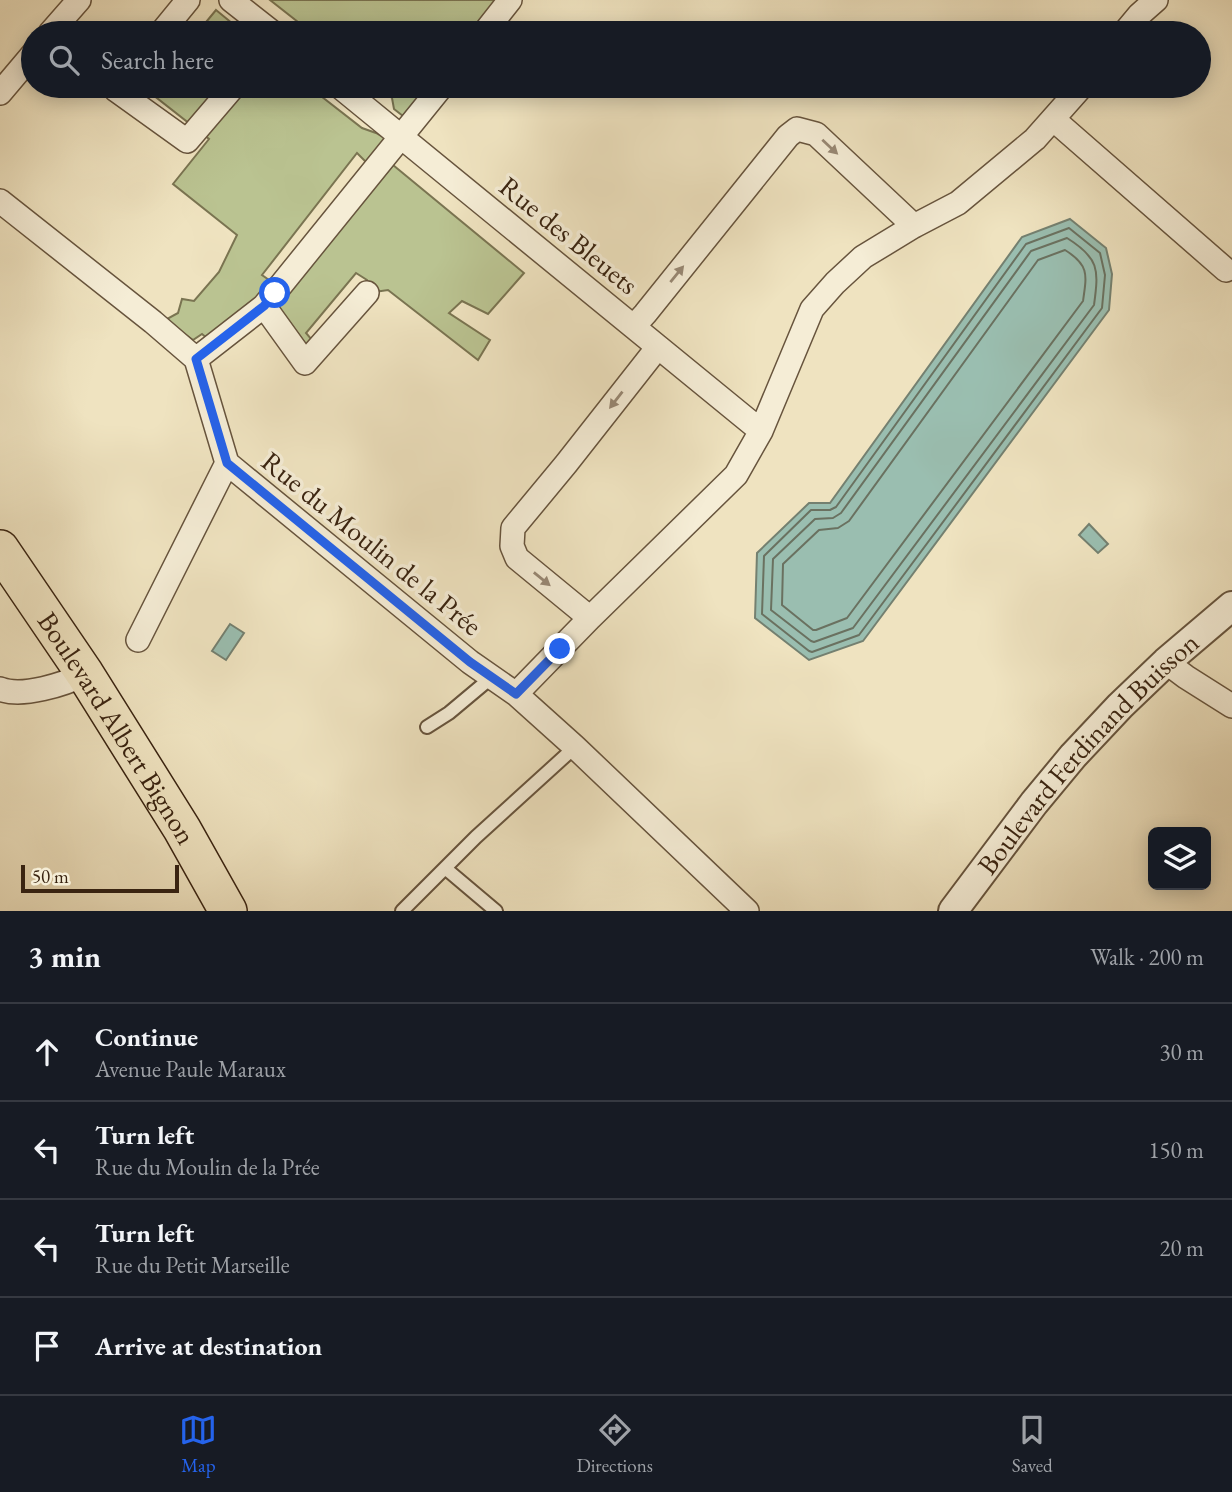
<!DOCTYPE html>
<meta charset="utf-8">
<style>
body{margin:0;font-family:"EB Garamond",serif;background:#20242c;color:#f1f3f6}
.controls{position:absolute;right:21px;bottom:21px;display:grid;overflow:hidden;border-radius:10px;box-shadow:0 4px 18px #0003}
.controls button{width:63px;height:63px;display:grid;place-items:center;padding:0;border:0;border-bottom:2px solid #363941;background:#171b24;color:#f1f3f6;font:35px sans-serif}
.scale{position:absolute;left:21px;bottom:18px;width:158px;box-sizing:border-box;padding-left:7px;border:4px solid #3a2411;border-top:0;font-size:19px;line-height:24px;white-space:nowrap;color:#3a2411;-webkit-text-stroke:5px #f5edd6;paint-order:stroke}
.stop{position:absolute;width:21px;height:21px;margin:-16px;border:5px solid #2563eb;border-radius:50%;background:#fff}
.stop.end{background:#2563eb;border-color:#fff;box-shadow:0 2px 7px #0008}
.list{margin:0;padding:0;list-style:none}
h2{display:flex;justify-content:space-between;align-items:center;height:91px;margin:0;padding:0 28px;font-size:30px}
h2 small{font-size:23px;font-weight:400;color:#9ea1a6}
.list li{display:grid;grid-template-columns:46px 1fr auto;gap:21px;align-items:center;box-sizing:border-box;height:98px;padding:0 28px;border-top:2px solid #363941}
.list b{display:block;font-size:26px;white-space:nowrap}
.list p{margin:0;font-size:23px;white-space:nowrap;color:#9ea1a6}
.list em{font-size:23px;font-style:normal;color:#9ea1a6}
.icon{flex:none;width:38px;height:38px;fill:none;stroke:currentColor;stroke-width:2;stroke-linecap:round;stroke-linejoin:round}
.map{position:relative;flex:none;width:1232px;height:911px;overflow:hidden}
.search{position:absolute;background:#171b24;box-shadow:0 4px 18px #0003;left:21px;right:21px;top:21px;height:77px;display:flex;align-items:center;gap:18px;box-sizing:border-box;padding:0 24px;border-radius:38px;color:#9ea1a6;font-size:26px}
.sheet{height:483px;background:#171b24}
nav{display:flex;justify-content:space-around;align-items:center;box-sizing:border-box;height:98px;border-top:2px solid #363941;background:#171b24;font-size:19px;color:#9ea1a6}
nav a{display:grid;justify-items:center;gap:4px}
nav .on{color:#2563eb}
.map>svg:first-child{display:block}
</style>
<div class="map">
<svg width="1232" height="911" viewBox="0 0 1232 911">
<rect width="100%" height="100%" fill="#efe3c0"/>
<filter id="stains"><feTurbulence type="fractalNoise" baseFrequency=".00286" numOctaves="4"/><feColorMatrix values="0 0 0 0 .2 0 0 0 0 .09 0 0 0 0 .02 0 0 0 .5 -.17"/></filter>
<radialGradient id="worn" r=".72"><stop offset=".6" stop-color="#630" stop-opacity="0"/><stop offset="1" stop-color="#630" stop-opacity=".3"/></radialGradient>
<!-- grass -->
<path fill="#bac391" stroke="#7a7451" stroke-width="2" d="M270,0h231l-17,33h-172z
M216,10l28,23h-47z
M152,86h156l54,42 14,5 19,11 -21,26 -17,-17 -95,122 17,12 -64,58 -13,-11 -9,6 -28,-20 13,-7 4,-14 12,2 25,-29 18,-37 -64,-51 36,-45 -61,-48z
M377,86h65l-30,37 -18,-14 -2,-11z
M393,165l131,108 -36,41 -26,-13 -13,12 41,27 -12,20 -90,-70 -21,3v-13l-11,-7 -50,60 12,14 -11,-1 -30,-41z"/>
<!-- water -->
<path fill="#9abeb0" stroke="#748070" stroke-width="2" d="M1070,219l36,29 6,26 -3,36 -246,331 -54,19 -54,-42 2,-65 52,-50h21l192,-266z
M1089,524l19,20 -10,9 -19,-18z
M230,624l14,9 -18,27 -14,-9z"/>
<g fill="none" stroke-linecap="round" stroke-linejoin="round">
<!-- shore -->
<path stroke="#6a7160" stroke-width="2" d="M1069,228l31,25 5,22 -3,33 -243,327 -47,17 -3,-1 -47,-37 2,-58 47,-46h19l6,-3 190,-263z
M1067,238c32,20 32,31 27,67l-241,323 -39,14 -3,-1 -40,-31 2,-51 42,-40 18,-1 8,-5 190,-262z
M1065,250c24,15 22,24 18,51l-236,317 -31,12h-3l-31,-25 1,-41 36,-34 19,-2 11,-7 189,-261z"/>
<!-- service casing -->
<g stroke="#67543d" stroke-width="16">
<path id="service" d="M427,727l22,-14 43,-36
M445,868l51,43
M402,911l74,-74 99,-90"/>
</g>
<!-- minor casing -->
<g stroke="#67543d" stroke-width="26">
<path id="minor" d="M231,0l42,33
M50,33l29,-33
M161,33l27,-33
M484,33l26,-33
M1124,33l15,-18 17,-15
M119,86l-3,4 71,51 47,-55
M339,86l422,345
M0,93l33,-39
M1053,119l173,151
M0,201l153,121 43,37 31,104 243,199 46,32 59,53 172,164
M264,306l41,57 62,-70
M634,326l11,-12 143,-178 9,-7 19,5 98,92
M196,359l68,-53 178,-220
M590,618l-73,-60 -5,-12 1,-18 53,-64 92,-117
M138,640l89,-177
M1166,662l20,15 46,29
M0,689c22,9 65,-5 85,-15
M516,694l74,-76 146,-143 25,-44 51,-122 23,-26 28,-26 51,-31 44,-23 77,-64 47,-53"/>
</g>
<!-- tertiary casing -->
<g stroke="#67543d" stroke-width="32">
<g id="tertiary">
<path id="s1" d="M953,911l81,-108 39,-47 47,-50 46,-44 66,-56"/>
</g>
</g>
<!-- primary casing -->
<g stroke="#3a2411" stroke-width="40">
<g id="primary">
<path id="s2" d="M0,549l85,125 97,155 46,82"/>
</g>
</g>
<!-- service -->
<use href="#service" stroke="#f5edd6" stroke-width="12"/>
<!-- minor -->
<use href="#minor" stroke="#f5edd6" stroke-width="23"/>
<!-- tertiary -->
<use href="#tertiary" stroke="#f5edd6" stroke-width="28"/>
<!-- primary -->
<use href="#primary" stroke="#efe3c0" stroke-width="37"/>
</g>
<!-- one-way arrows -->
<defs><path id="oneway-solid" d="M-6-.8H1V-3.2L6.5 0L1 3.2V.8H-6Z" transform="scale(1.75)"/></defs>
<g fill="#988874">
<use href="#oneway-solid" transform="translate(830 147) rotate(43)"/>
<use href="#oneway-solid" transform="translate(677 274) rotate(-51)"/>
<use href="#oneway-solid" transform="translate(616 400) rotate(128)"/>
<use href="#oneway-solid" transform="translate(542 579) rotate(39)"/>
</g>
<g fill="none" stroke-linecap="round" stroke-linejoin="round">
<!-- route -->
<path stroke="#2563eb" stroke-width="9" d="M275,293l-11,13 -68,53 31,104 243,199 46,32 44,-45"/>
</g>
<g text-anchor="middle" stroke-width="7" stroke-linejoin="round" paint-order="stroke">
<!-- street labels -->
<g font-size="28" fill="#3a2411" stroke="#f5edd6">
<text transform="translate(569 235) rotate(39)" y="10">Rue des Bleuets</text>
<text transform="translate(372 543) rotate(39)" y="10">Rue du Moulin de la Prée</text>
<text dy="10" stroke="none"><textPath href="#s2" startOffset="214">Boulevard Albert Bignon</textPath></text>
<text dy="10" stroke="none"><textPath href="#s1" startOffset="208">Boulevard Ferdinand Buisson</textPath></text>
</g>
</g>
<rect width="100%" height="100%" filter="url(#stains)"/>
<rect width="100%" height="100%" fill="url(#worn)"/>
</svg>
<div class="controls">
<button><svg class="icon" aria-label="layers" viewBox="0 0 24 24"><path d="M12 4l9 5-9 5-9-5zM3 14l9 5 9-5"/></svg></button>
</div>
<div class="scale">50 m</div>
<div class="stop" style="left:275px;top:293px"></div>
<div class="stop end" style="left:560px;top:649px"></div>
<div class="search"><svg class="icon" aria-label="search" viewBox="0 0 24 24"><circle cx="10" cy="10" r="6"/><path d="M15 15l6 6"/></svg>Search here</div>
</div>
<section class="sheet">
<h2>3 min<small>Walk · 200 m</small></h2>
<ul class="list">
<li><svg class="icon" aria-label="ahead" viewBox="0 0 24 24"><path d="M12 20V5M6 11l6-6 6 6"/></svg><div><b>Continue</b><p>Avenue Paule Maraux</p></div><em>30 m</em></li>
<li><svg class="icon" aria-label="left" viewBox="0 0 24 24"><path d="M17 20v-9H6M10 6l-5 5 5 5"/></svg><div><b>Turn left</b><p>Rue du Moulin de la Prée</p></div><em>150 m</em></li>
<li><svg class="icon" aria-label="left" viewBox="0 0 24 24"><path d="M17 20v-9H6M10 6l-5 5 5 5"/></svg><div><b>Turn left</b><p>Rue du Petit Marseille</p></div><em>20 m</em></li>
<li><svg class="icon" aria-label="arrive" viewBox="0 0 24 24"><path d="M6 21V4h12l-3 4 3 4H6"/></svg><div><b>Arrive at destination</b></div></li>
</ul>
</section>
<nav>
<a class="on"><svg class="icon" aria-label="map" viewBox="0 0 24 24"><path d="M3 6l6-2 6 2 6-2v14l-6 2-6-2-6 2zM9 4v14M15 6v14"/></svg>Map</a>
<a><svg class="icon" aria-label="directions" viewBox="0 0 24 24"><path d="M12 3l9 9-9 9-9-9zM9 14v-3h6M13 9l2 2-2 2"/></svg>Directions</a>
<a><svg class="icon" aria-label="saved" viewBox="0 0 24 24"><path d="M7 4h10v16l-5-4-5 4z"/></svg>Saved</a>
</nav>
